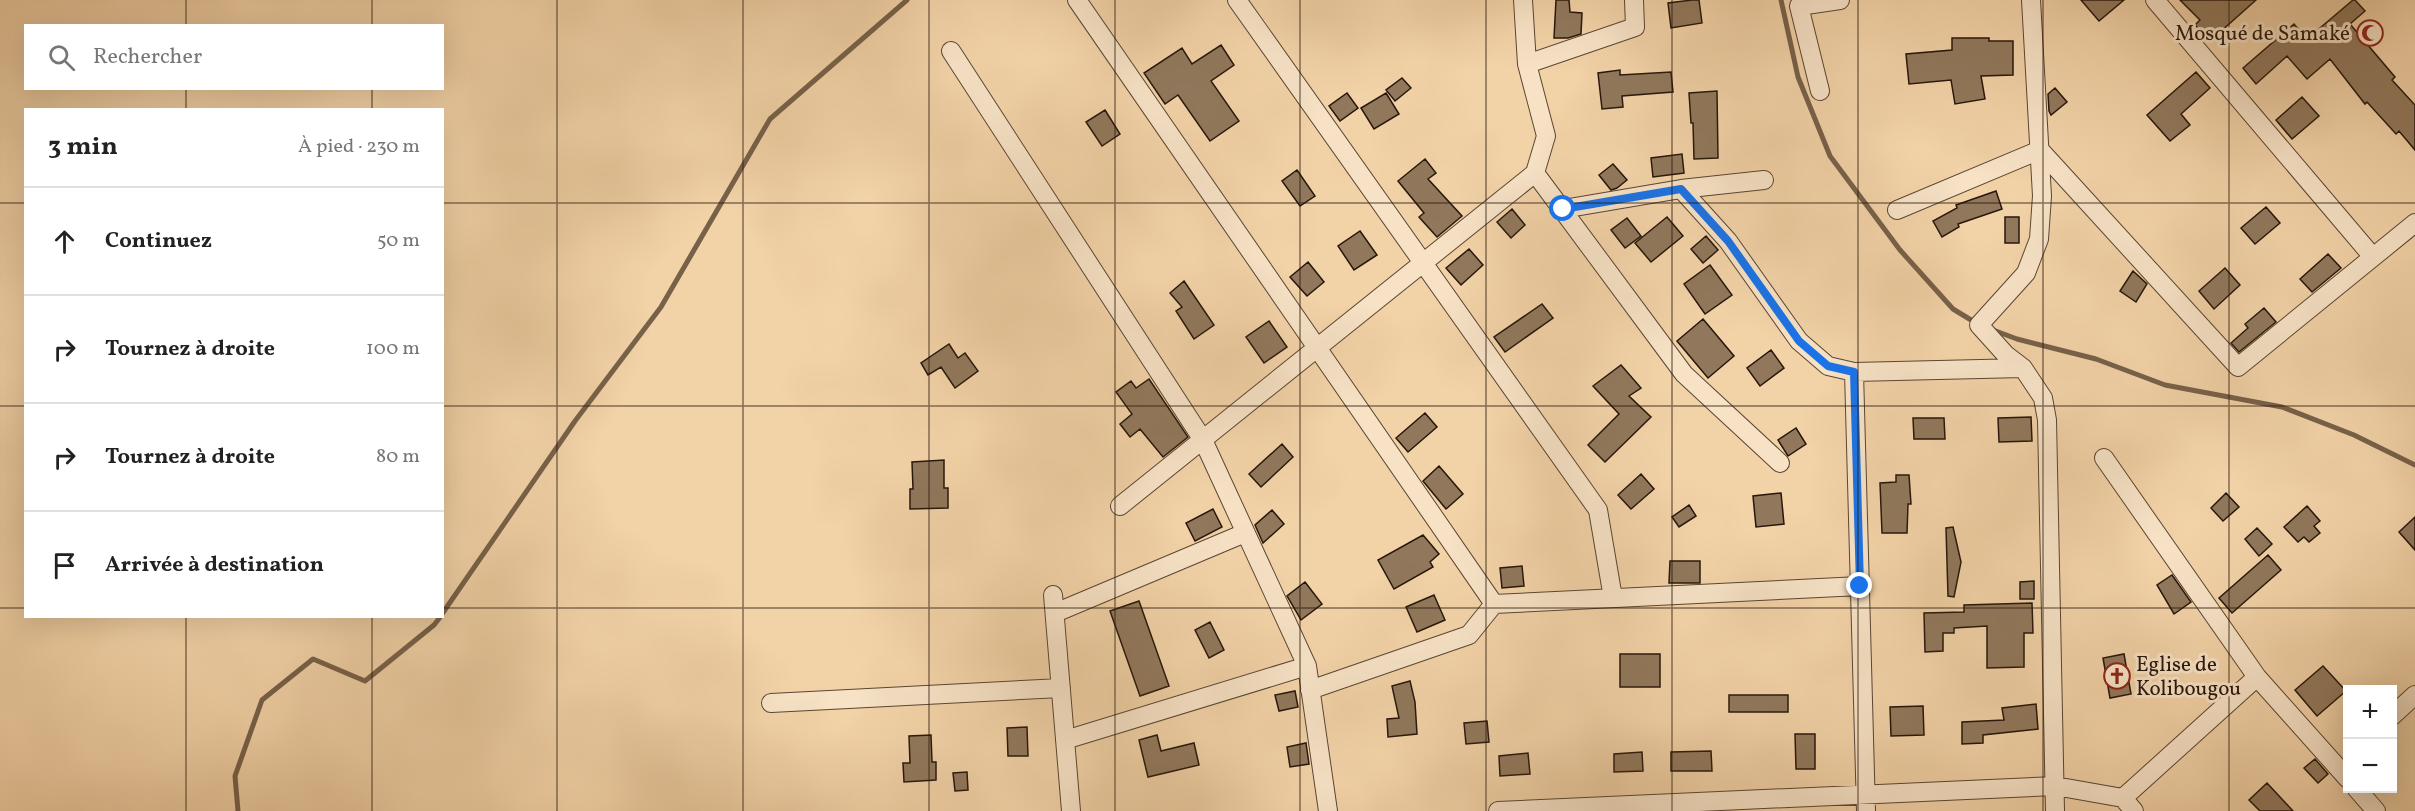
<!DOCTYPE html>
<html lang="fr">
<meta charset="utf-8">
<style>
body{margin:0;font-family:Vollkorn,serif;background:#f6f6f6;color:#222}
.controls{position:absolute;right:18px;bottom:18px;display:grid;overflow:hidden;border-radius:0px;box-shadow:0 6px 24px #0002}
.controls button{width:54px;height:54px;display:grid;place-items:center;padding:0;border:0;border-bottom:2px solid #e0e0e0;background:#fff;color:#222;font:30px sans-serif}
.stop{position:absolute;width:18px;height:18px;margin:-14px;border:4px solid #1a73e8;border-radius:50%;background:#fff}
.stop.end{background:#1a73e8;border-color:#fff;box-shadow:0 2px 6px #0008}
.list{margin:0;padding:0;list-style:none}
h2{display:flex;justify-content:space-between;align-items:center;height:78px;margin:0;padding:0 24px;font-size:26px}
h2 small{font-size:20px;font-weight:400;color:#767676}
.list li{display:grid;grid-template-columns:39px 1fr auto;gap:18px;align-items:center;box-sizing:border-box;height:108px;padding:0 24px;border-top:2px solid #e0e0e0}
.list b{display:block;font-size:22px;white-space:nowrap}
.list em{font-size:20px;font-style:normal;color:#767676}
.icon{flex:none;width:33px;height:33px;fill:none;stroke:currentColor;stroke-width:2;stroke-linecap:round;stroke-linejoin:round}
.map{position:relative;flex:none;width:2415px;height:811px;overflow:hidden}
.search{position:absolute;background:#fff;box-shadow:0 6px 24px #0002;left:24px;top:24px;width:420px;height:66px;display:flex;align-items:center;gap:15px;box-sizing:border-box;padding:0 21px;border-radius:0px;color:#767676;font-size:22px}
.panel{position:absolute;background:#fff;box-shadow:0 6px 24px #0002;left:24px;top:108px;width:420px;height:510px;border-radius:0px}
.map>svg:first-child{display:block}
</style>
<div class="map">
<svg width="2415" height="811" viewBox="0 0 2415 811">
<rect width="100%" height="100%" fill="#f2d2a7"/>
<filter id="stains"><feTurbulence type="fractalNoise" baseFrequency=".00333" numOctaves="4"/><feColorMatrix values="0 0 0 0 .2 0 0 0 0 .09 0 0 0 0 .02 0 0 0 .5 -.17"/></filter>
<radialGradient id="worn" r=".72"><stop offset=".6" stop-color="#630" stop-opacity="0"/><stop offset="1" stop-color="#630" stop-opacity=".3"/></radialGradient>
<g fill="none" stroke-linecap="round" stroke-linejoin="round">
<!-- stream -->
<path stroke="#776149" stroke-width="5" d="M1781,0l17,77 32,79 70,94 53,59 23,14
M1993,330l24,9 79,20 69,26 117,22 72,28 61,30
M442,614l133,-193 86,-114 109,-188 137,-119
M238,811l-3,-35 27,-76 51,-41 52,22 69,-56 7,-9"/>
</g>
<!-- building -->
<path fill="#91785c" stroke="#27170b" stroke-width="1.5" d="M1556,0h13l1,12 12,1 -1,21 -13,4h-14z
M1692,0h7l3,23 -31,5 -3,-25z
M2081,0h43l-25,21z
M2180,0h76l-46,41 -15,-16 5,-5z
M2353,0h2l10,11 -15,13 45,53 -3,3 23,25v45l-16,-19 -3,3 -29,-32 -2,2 -35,-45 -23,20 -20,-23 -31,28 -13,-16 51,-44 13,15z
M1952,38h37v3h24v34l-32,1 4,23 -30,5 -4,-24 -42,4 -3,-30 46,-4z
M1221,45l13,20 -23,16 28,40 -29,20 -32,-46 -13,9 -21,-31 38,-25 10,16z
M1620,70v5l51,-3 2,20 -51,4 1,11 -21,2 -4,-36z
M2196,72l14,16 -29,26 9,11 -20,16 -23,-26z
M1402,78l9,10 -16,13 -9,-11z
M2055,88l12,14 -16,13 -2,-4 -1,-17z
M1717,91l1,67 -24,1 -1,-36h-2l-2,-30z
M1347,93l11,15 -18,13 -11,-15z
M1386,93l13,21 -25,15 -13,-21z
M2302,97l17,19 -27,23 -16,-19z
M1105,110l15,24 -18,12 -16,-24z
M1682,154l2,19 -31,4 -2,-19z
M1425,159l11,14 -8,6 34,37 -25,21 -18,-20 5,-4 -26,-32z
M1613,164l14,16 -10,8 -6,2 -12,-15z
M1297,170l18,26 -15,10 -18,-25z
M1996,191l6,18 -44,15 1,3 -17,10 -9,-16 24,-13 -1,-3z
M2266,207l14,16 -25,21 -14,-16z
M1512,209l13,16 -14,13 -14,-16z
M1667,217l16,19 -32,26 -16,-19z
M2005,217h14v26h-14z
M1627,218l14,18 -16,12 -14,-18z
M1360,231l17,24 -23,15 -16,-24z
M1706,236l12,14 -15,13 -12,-14z
M1469,249l14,16 -22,20 -15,-17z
M2328,254l13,14 -29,24 -12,-13z
M1308,262l16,20 -17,14 -17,-19z
M1710,265l22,30 -27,19 -21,-30z
M2225,268l15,17 -26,24 -15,-18z
M2133,271l14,13 -11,18 -16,-11z
M1184,281l30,44 -20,14 -18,-28 6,-4 -12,-14z
M1542,304l11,14 -48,34 -11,-15z
M2264,308l12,14 -37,30 -8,-9 17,-15 -3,-4z
M1703,319l31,37 -26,22 -31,-37z
M1269,321l18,26 -23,16 -18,-26z
M949,344l9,14 7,-5 13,18 -23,17 -14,-21 -13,8 -7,-12z
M1771,350l13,18 -24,18 -13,-18z
M1621,365l20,23 -12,8 22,21 -46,45 -17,-17 31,-31 -26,-28z
M1149,379l39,58 -25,20 -23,-28 -10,8 -10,-13 12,-10 -16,-22 15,-11 5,7z
M1425,413l12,14 -29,25 -12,-14z
M2031,417l1,24 -33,1 -1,-24z
M1913,418h31l1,21h-31z
M1796,428l10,16 -18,12 -10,-16z
M1282,444l11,13 -32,30 -12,-13z
M944,460v28h4v20l-38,1v-20h3l-1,-27z
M1439,466l24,28 -17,15 -23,-28z
M1641,474l13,15 -23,20 -13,-14z
M1896,475h13l2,29h-3l-1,29h-25l-2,-50 16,-1z
M1781,493l3,31 -28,3 -3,-31z
M2226,493l13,14 -16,14 -12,-13z
M1689,505l7,11 -17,11 -7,-10z
M2307,506l13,15 -6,5 6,7 -11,9 -5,-5 -6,5 -14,-15z
M1213,509l9,18 -27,14 -9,-18z
M1272,510l12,14 -21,19 -8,-18z
M2415,517v33l-16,-18z
M1953,527l8,35 -7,35 -6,-1 -2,-68z
M2257,528l15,16 -13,12 -14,-17z
M1423,535l16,19 -9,8 3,5 -39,22 -16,-29z
M2268,555l13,15 -49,43 -13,-15z
M1670,561h30v22h-31z
M1522,566l2,20 -22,2 -2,-20z
M2172,575l19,27 -17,12 -17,-29z
M2034,581v18h-14v-17z
M1305,582l17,22 -21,16 -14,-24z
M1434,595l11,25 -28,12 -11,-25z
M1139,601l30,85 -29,10 -30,-85z
M2032,603l1,30h-9v34l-37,1v-42l-33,2v5h-11v18l-18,1 -1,-39 40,-1v-7z
M1210,622l14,28 -15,8 -14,-28z
M1620,654h40v33h-40z
M2124,654l7,40 -21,4 -7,-40z
M2323,666l23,25 -29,25 -22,-26z
M1410,681l5,21 2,32 -29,3 -1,-18 12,-1 -7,-32z
M1295,691l3,16 -19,4 -4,-16z
M1729,695h59v17h-59z
M2036,704l2,25 -55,6v8l-21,1v-22l42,-2 -2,-12z
M1923,706l1,29 -33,1 -1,-29z
M1487,721l2,21 -23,2 -2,-21z
M1027,727l1,29h-20l-1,-28z
M1795,734h20v35h-19z
M931,735l1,27h4v18l-32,2 -1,-19h7l-1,-27z
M1157,735l4,16 33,-8 5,22 -51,12 -9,-37z
M1306,743l3,21 -19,3 -3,-20z
M1711,751l1,20h-41v-19z
M1642,752l1,19 -29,1v-18z
M1528,753l2,21 -30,2 -1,-20z
M2315,759l13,15 -10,9 -14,-15z
M967,772l1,18 -13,1 -2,-18z
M2267,783l26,28h-33l-11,-11z"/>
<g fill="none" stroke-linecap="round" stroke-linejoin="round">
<!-- street casing -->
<g stroke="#5a4632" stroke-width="20">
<path id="street" d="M1077,0l417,604
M1237,0l361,510 15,88
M2031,0l11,196 -3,43 -13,34 -47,52 27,30 17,13 20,30 4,22 8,391
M2155,0l218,257
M951,51l252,389 104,226 21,145
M1527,64l108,-37 -1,-27
M1820,91l-21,-85 41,-6
M1535,173l149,201 96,89
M1681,189l47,52 71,100 29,25 26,6 169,-4
M1563,209l118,-20 83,-9
M1897,210l143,-60 198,217 177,-144
M1854,372l12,439
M2104,458l153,219 91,102
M1120,506l415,-333 11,-37 -19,-72 -4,-64
M1053,595l18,216
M1055,613l190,-80
M1310,690l159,-55 25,-31 366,-18
M771,703l290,-15
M2392,716l23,-21
M1065,740l242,-74
M2356,788l20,23
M2123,798l134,-121
M1498,811l557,-25 68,12 11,13"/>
</g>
<!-- street -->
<use href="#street" stroke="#f7e2c6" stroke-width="18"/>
</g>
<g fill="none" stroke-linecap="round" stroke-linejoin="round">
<!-- route -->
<path stroke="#1a73e8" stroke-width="8" d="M1563,209l118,-20 47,52 71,100 29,25 26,6 6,214"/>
</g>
<!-- grid -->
<path fill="none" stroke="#27170b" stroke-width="1.5" stroke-opacity="0.55" d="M186,0v26M372,0v26M557,0v811M743,0v811M929,0v811M1115,0v811M1300,0v811M1486,0v811M1672,0v811M1858,0v811M2043,0v811M2229,0v811M186,88v22M372,88v22M0,203h26M442,203h1973M0,406h26M442,406h1973M0,608h26M442,608h1973M186,616v195M372,616v195"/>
<!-- icons -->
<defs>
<g id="mosque-ring" transform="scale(1.35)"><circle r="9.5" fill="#f7e2c6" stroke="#8f2418" stroke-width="1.5"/><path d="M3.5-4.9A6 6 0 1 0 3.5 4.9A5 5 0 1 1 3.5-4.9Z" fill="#8f2418"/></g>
<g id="church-ring" transform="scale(1.35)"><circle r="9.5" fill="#f7e2c6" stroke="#8f2418" stroke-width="1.5"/><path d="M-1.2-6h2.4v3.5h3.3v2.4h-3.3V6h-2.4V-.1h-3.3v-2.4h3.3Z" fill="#8f2418"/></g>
</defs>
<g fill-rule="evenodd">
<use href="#mosque-ring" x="2370" y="33"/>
<use href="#church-ring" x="2117" y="676"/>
</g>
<g text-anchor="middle" stroke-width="6" stroke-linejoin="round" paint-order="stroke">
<!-- poi labels -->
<g font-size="21" fill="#27170b" stroke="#f7e2c6" text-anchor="end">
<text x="2350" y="40">Mosqué de Samaké</text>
<text x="2136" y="671" text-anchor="start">Eglise de<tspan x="2136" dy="24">Kolibougou</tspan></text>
</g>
</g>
<rect width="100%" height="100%" filter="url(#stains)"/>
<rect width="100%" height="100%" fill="url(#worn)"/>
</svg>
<div class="controls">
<button>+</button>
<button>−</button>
</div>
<div class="stop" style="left:1563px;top:209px"></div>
<div class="stop end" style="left:1860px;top:586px"></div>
<div class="search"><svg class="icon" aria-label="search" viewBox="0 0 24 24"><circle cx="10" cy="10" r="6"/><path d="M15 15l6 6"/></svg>Rechercher</div>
<section class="panel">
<h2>3 min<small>À pied · 230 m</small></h2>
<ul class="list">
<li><svg class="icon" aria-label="ahead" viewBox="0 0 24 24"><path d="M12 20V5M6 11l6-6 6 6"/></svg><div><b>Continuez</b></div><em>50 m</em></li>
<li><svg class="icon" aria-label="right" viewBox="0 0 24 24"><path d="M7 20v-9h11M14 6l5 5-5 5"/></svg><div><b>Tournez à droite</b></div><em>100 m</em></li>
<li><svg class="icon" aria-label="right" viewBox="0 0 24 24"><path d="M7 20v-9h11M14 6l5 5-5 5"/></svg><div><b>Tournez à droite</b></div><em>80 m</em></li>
<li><svg class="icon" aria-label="arrive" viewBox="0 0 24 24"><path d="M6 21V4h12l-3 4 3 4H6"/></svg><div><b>Arrivée à destination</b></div></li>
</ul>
</section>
</div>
